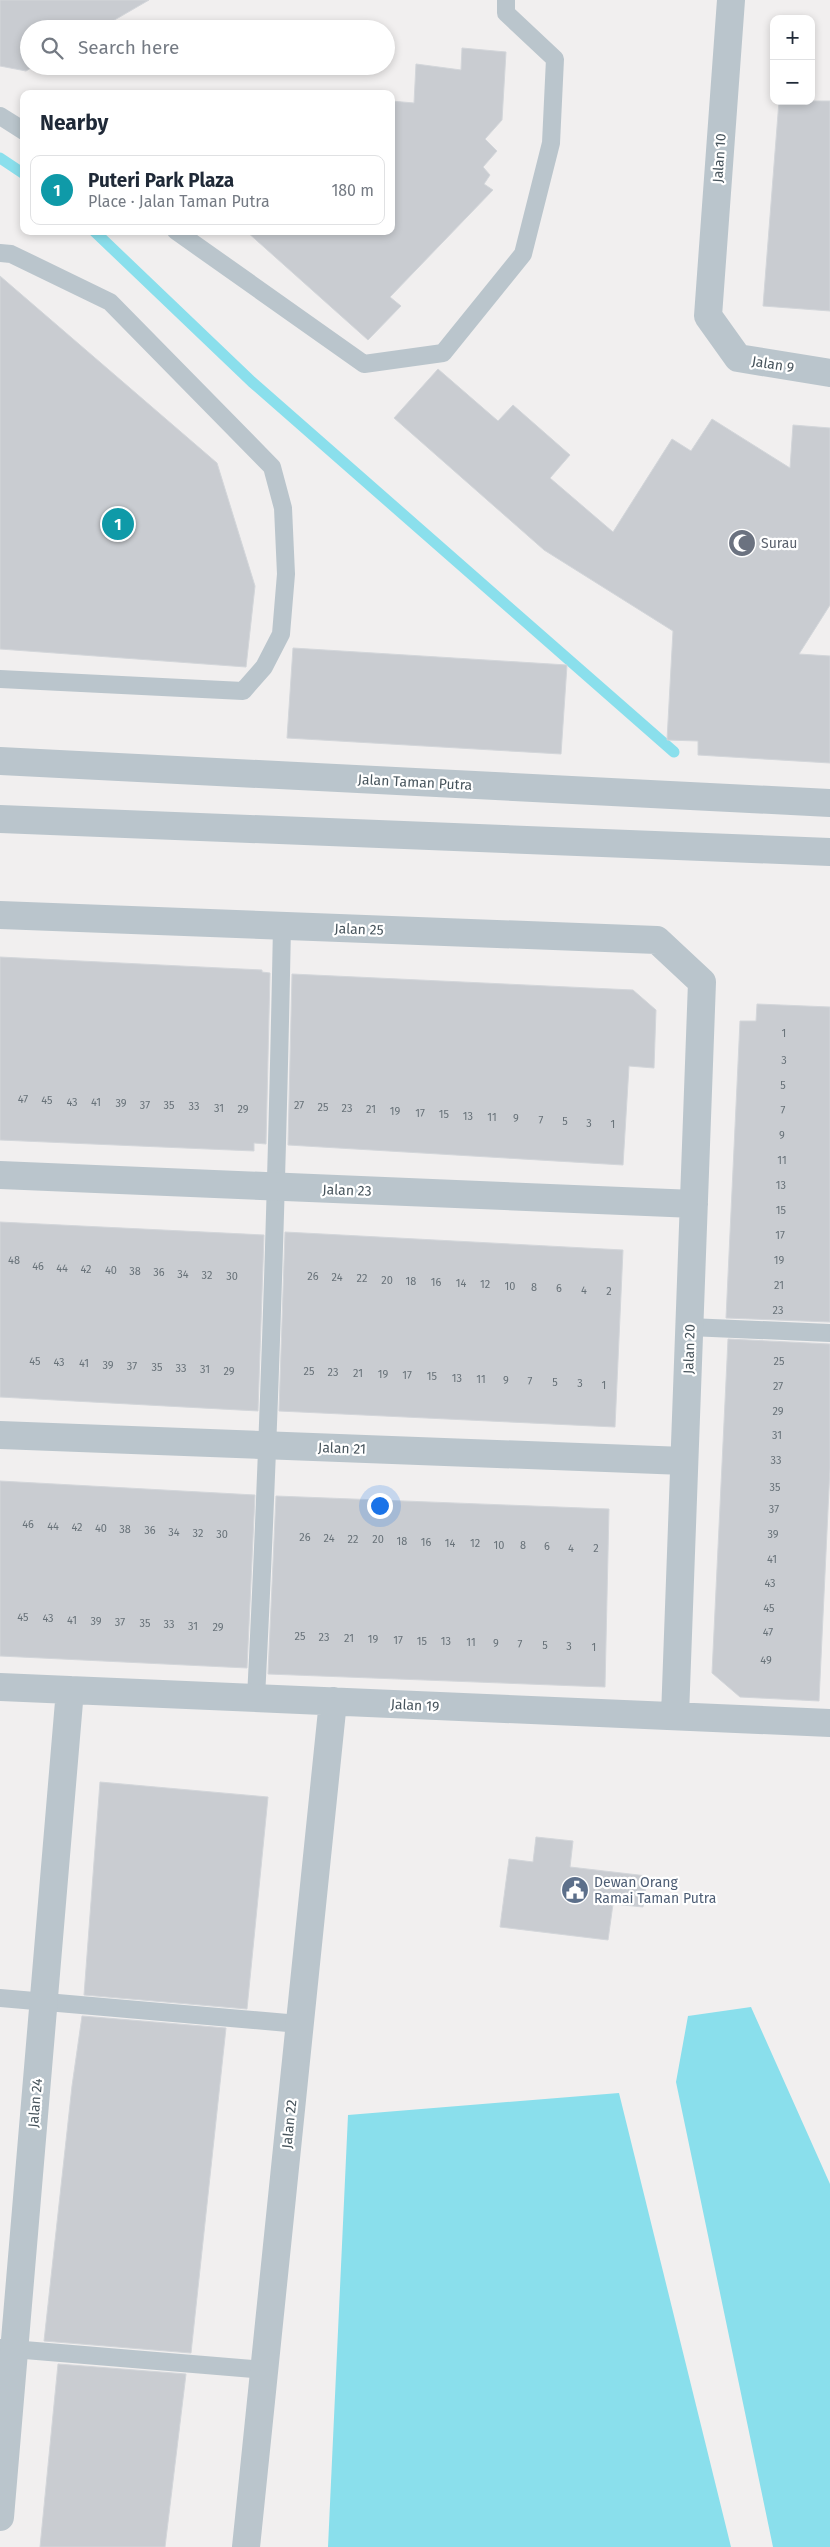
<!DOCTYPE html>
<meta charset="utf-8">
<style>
body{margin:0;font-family:"Fira Sans",sans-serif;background:#f2f2f3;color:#1f2937}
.controls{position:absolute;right:15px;top:15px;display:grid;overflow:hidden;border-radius:10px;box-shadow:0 2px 8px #0003}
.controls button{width:45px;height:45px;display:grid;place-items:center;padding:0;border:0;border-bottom:1px solid #e0e1e3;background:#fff;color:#1f2937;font:25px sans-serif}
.you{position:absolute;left:379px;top:1505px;width:18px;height:18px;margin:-12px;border:4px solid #fff;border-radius:50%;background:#1a73e8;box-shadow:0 0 0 8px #1a73e833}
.badge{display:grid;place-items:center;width:32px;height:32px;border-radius:50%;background:#1a81e1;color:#fff;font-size:16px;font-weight:700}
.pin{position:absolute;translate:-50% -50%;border:2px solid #fff;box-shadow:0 1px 5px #0006}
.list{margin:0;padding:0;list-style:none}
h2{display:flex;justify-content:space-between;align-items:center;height:65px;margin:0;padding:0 20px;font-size:21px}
h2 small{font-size:16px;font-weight:400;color:#747a83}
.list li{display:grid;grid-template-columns:32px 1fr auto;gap:15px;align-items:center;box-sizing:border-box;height:70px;margin:0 10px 10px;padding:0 10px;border:1px solid #e0e1e3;border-radius:10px}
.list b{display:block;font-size:19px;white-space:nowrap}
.list p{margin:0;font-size:16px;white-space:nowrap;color:#747a83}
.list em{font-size:16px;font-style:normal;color:#747a83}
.icon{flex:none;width:28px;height:28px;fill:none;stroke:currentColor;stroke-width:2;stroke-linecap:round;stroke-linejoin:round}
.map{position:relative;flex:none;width:830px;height:2547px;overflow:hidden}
.search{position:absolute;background:#fff;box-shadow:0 2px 8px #0003;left:20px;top:20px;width:375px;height:55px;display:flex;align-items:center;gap:12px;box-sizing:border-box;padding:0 18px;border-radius:28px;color:#747a83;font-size:19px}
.panel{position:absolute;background:#fff;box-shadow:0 2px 8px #0003;left:20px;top:90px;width:375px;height:145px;border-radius:10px}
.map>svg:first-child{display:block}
</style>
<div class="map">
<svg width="830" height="2547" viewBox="0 0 830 2547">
<rect width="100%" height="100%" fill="#f1efef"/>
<!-- water -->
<path fill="#8adfec" d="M751,2007l79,177v363h-57l-97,-465 12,-66z
M619,2093l112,454h-403l20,-432z"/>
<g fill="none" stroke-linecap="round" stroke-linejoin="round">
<!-- stream -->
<path stroke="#8adfec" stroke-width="11" d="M0,158l24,16
M94,231l158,151 422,370"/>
</g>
<!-- building -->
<path fill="#c9ccd1" stroke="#d3d6da" d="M0,0h149l-50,29h-70v37h5l-8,5 -26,-5z
M462,48l44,4 -4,68 -17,19 12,12 -14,16 7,8 -6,9 9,6 -103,107 11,9 -33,34 -122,-109h145v-130l23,2 2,-39 45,6z
M779,101h51v210l-67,-5z
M0,276l217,187 38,123 -9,81 -246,-18z
M438,369l60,52 15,-16 57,50 -20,23 63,54 59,-93 19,12 21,-32 78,49 3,-43 37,3v177l-31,49 31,2v107l-132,-8v-14l-31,-1 6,-109 -129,-81 -150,-132z
M293,648l274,17 -6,89 -274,-16z
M0,957l262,13v2l8,1 -4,171 -12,-1v8l-254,-11z
M292,974l341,16 23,20 -2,58 -25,-2 -6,99 -335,-20z
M757,1004l73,3v315l-104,-4 14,-297h16z
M0,1222l264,13 -6,176 -258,-14z
M285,1232l338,18 -8,177 -336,-16z
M728,1339l102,5v124l-11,233 -79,-4 -28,-24z
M0,1481l255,14 -8,173 -247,-12z
M276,1496l333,13 -4,178 -337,-13z
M100,1782l168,15 -21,212 -163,-14z
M536,1837l37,4 -3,26 77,9 -4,31 -30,-3 -5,36 -108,-13 9,-68 24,3z
M82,2016l144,12 -35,325 -147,-12 28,-255z
M58,2364l128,10 -21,173h-125z"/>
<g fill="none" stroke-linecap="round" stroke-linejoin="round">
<!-- service -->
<path stroke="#bac5cc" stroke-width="18" d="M0,116l24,15
M176,231l188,133 79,-11 80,-99 28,-111 4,-84 -49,-46v-13
M0,253l11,1 99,48 162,165 11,41 3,66 -5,60 -17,33 -21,24 -243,-12
M689,1327l141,6
M256,1698c13,-258 21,-515 26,-772
M0,1998l299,26
M0,2348l264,22"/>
<!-- minor -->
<path stroke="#bac5cc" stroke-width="28" d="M731,0l-23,316 30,42 92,15
M0,915l657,25 45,42 -27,734
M0,1175l694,29
M0,1435l684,26
M0,1687l830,36
M0,2517l70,-827
M246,2547l87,-846"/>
<!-- tertiary -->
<path stroke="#bac5cc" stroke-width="28" d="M0,761l830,42
M0,819l830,33"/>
</g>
<!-- icons -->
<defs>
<g id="mosque-disc" transform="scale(1.4375)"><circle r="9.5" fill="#6b7280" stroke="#fff"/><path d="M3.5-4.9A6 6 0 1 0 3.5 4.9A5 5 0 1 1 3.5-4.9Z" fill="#fff"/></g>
<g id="civic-disc" transform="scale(1.4375)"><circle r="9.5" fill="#5c6f8a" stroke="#fff"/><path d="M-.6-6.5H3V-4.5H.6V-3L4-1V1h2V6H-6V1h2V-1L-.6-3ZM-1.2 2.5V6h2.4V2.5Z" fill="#fff"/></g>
</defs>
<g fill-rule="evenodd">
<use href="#mosque-disc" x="742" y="543"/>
<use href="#civic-disc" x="575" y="1890"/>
</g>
<g text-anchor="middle" stroke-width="4.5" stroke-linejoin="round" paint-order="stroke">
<!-- number labels -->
<g font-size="11" fill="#687279">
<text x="784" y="1037">1</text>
<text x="784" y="1064">3</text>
<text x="783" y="1089">5</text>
<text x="23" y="1103">47</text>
<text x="47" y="1104">45</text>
<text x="72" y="1106">43</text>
<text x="96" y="1106">41</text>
<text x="121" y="1107">39</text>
<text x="145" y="1109">37</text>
<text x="169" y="1109">35</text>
<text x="299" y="1109">27</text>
<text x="194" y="1110">33</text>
<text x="323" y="1111">25</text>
<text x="219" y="1112">31</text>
<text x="347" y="1112">23</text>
<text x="243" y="1113">29</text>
<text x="371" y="1113">21</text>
<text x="783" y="1114">7</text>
<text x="395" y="1115">19</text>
<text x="420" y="1117">17</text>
<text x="444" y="1118">15</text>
<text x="468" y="1120">13</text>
<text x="492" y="1121">11</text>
<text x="516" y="1122">9</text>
<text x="541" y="1124">7</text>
<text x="565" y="1125">5</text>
<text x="589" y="1127">3</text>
<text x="613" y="1128">1</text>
<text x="782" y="1139">9</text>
<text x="782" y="1164">11</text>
<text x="781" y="1189">13</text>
<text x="781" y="1214">15</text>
<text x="780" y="1239">17</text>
<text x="14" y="1264">48</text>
<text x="779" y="1264">19</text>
<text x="38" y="1270">46</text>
<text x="62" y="1272">44</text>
<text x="86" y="1273">42</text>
<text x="111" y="1274">40</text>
<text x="135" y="1275">38</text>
<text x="159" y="1276">36</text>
<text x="183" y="1278">34</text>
<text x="207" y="1279">32</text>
<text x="232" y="1280">30</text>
<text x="313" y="1280">26</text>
<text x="337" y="1281">24</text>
<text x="362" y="1282">22</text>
<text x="387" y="1284">20</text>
<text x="411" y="1285">18</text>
<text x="436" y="1286">16</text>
<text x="461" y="1287">14</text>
<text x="485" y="1288">12</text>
<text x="779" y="1289">21</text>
<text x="510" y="1290">10</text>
<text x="534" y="1291">8</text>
<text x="559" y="1292">6</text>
<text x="584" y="1294">4</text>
<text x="609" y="1295">2</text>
<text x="778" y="1314">23</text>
<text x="35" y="1365">45</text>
<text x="779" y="1365">25</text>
<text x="59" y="1366">43</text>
<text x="84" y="1367">41</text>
<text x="108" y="1369">39</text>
<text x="132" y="1370">37</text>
<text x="157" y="1371">35</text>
<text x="181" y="1372">33</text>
<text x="205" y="1373">31</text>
<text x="229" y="1375">29</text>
<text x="309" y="1375">25</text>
<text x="333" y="1376">23</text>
<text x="358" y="1377">21</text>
<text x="383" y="1378">19</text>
<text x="407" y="1379">17</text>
<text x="432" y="1380">15</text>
<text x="457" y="1382">13</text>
<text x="481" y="1383">11</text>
<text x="506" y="1384">9</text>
<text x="530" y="1385">7</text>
<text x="555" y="1386">5</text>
<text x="580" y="1387">3</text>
<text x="604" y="1389">1</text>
<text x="778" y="1390">27</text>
<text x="778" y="1415">29</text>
<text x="777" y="1439">31</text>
<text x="776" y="1464">33</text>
<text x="775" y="1491">35</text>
<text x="774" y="1513">37</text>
<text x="28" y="1528">46</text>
<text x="53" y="1530">44</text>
<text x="77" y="1531">42</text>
<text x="101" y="1532">40</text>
<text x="125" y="1533">38</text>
<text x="150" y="1534">36</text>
<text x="174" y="1536">34</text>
<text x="198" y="1537">32</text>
<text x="222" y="1538">30</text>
<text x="773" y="1538">39</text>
<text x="305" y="1541">26</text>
<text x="329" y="1542">24</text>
<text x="353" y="1543">22</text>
<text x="378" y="1543">20</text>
<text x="402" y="1545">18</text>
<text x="426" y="1546">16</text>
<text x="450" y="1547">14</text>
<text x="475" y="1547">12</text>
<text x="499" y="1549">10</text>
<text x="523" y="1549">8</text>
<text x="547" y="1550">6</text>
<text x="571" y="1552">4</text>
<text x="596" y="1552">2</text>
<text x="772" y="1563">41</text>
<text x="770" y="1587">43</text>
<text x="769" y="1612">45</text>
<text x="23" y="1621">45</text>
<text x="48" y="1622">43</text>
<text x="72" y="1624">41</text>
<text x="96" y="1625">39</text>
<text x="120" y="1626">37</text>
<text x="145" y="1627">35</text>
<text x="169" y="1628">33</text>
<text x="193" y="1630">31</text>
<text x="218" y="1631">29</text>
<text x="768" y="1636">47</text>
<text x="300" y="1640">25</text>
<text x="324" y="1641">23</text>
<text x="349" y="1642">21</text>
<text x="373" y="1643">19</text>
<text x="398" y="1644">17</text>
<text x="422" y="1645">15</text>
<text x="446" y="1645">13</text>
<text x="471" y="1646">11</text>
<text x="496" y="1647">9</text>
<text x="520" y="1648">7</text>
<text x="545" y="1649">5</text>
<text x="569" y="1650">3</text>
<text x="594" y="1651">1</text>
<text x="766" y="1664">49</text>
</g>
<!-- street labels -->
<g font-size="14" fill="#47545c" stroke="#fff">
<text transform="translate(719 158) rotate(-86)" y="5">Jalan 10</text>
<text transform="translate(773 364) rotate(9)" y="5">Jalan 9</text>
<text transform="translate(415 782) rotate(3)" y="5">Jalan Taman Putra</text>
<text transform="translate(359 929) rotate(2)" y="5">Jalan 25</text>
<text transform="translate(347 1190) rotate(2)" y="5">Jalan 23</text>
<text transform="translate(689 1349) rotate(-88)" y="5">Jalan 20</text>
<text transform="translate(342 1448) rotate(2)" y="5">Jalan 21</text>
<text transform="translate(415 1705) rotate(3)" y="5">Jalan 19</text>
<text transform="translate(35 2103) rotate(-85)" y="5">Jalan 24</text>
<text transform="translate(289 2124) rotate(-84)" y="5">Jalan 22</text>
</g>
<!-- worship labels -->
<g font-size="14" fill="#5b616d" stroke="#fff" text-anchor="start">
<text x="761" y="548">Surau</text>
</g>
<!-- service labels -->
<g font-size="14" fill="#4e5e75" stroke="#fff" text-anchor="start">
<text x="594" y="1887">Dewan Orang<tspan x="594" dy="16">Ramai Taman Putra</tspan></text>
</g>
</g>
</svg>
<div class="controls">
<button>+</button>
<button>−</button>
</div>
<div class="you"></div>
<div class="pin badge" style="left:118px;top:524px;background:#0f9aa8">1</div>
<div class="search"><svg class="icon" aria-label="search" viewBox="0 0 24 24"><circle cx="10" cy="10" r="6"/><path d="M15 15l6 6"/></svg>Search here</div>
<section class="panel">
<h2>Nearby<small></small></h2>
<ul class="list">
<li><span class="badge" style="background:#0f9aa8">1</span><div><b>Puteri Park Plaza</b><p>Place · Jalan Taman Putra</p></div><em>180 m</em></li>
</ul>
</section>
</div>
